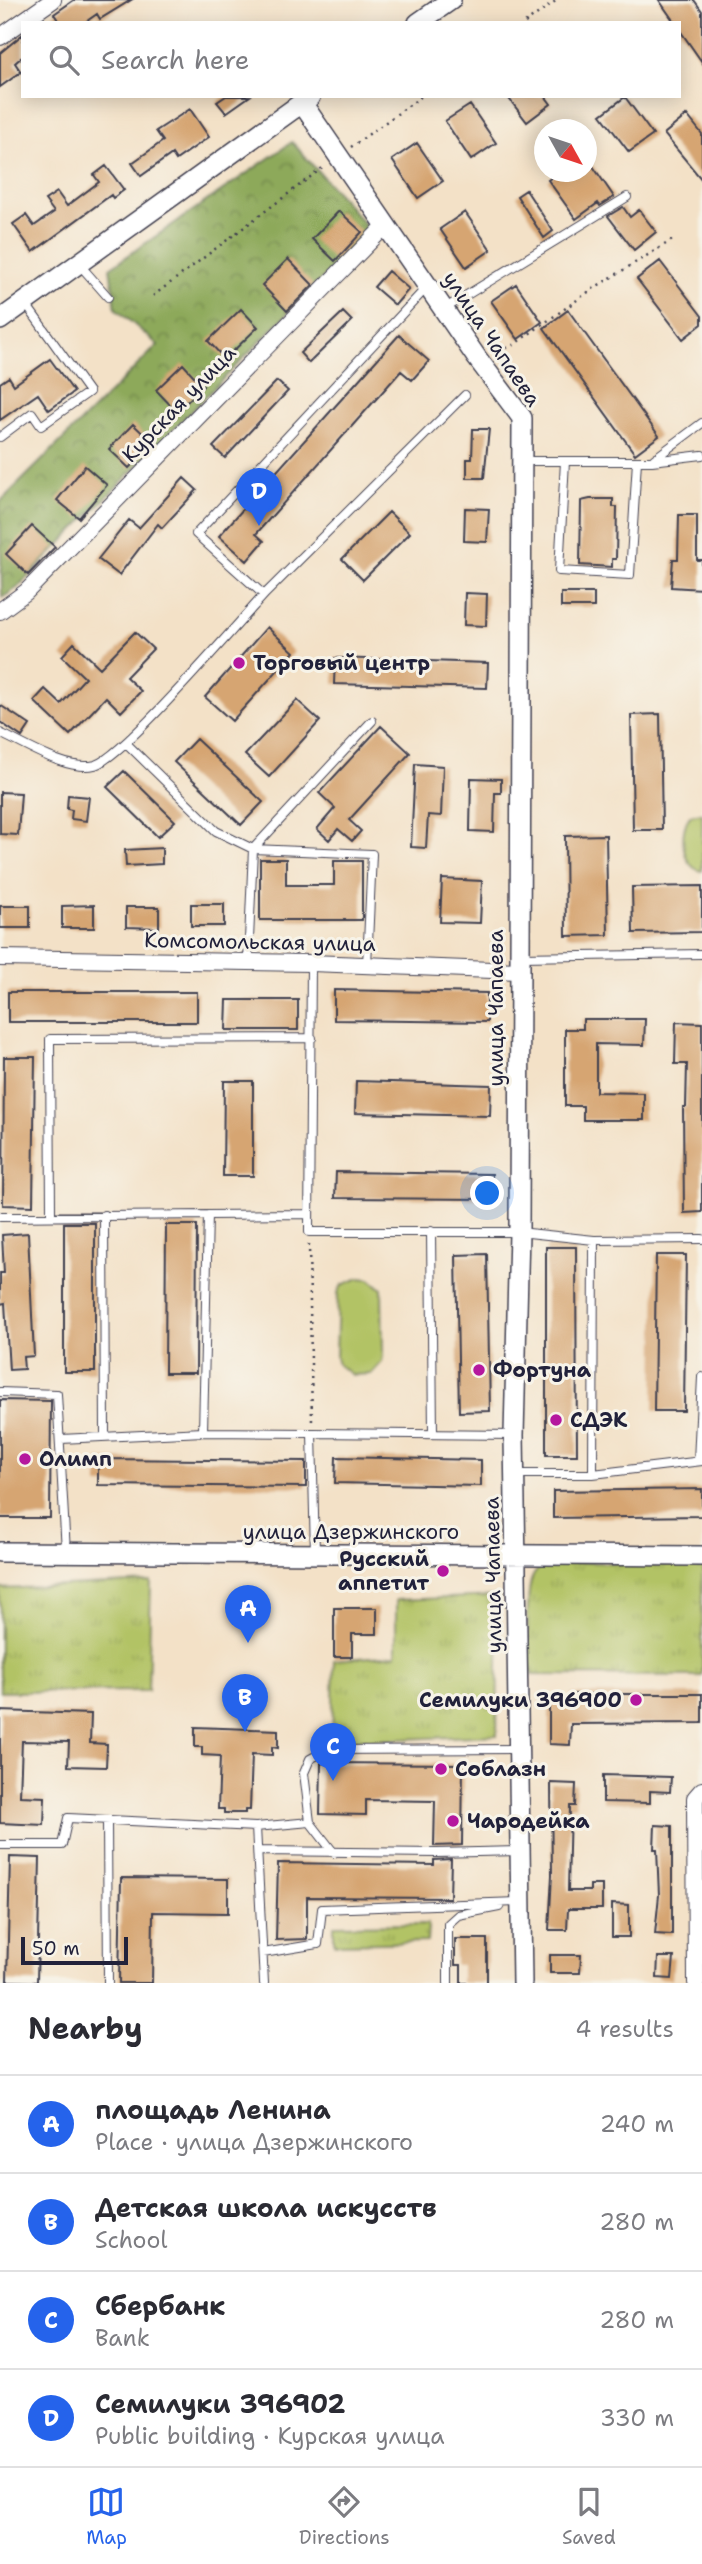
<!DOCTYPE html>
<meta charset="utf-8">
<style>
body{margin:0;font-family:"Shantell Sans",sans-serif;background:#f2f2f3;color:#2b2b33}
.compass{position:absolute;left:534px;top:119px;width:63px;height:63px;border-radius:50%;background:#fff;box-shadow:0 4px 18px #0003;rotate:130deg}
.scale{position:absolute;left:21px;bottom:18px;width:107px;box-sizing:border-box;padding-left:7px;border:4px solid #22223b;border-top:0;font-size:19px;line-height:24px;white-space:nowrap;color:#22223b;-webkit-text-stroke:5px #f7f3e8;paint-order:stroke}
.you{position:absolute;left:488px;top:1194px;width:24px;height:24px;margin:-18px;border:5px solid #fff;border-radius:50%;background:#1a73e8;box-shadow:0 0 0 10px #1a73e833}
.badge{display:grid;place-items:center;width:46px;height:46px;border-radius:50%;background:#2563eb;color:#fff;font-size:23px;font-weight:700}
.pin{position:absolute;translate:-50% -58px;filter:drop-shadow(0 2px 4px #0008)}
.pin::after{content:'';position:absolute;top:37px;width:24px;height:21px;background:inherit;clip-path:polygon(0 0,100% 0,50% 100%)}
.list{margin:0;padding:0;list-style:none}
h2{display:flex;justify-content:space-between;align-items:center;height:91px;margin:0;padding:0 28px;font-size:30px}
h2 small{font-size:23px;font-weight:400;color:#7c7c81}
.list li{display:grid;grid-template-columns:46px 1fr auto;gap:21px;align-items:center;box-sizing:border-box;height:98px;padding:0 28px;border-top:2px solid #e1e1e2}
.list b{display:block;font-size:26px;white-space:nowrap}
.list p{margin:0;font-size:23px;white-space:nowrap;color:#7c7c81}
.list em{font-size:23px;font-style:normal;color:#7c7c81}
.icon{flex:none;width:38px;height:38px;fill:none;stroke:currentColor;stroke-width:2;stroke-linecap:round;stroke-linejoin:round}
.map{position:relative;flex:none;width:702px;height:1983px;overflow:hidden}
.search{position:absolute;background:#fff;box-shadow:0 4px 18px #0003;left:21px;right:21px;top:21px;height:77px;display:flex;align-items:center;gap:18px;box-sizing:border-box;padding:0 24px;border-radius:0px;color:#7c7c81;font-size:26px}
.sheet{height:483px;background:#fff}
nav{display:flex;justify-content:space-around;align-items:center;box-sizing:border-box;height:98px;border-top:2px solid #e1e1e2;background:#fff;font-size:19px;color:#7c7c81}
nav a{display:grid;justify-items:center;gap:4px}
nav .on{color:#2563eb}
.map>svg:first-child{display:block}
</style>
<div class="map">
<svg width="702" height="1983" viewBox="0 0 702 1983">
<defs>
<pattern id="forest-crowns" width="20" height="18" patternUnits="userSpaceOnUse" patternTransform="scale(1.75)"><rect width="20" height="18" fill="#8da95a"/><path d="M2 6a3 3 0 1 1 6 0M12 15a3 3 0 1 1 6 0" fill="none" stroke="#73894c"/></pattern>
<pattern id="park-tufts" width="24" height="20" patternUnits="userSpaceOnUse" patternTransform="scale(1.75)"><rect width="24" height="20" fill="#b2c365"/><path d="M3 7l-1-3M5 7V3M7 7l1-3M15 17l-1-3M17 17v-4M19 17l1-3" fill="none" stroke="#99a759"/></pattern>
</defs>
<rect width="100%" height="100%" fill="#f7f3e8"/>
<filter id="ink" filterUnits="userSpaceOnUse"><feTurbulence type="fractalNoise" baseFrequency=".0143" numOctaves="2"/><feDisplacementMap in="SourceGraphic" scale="14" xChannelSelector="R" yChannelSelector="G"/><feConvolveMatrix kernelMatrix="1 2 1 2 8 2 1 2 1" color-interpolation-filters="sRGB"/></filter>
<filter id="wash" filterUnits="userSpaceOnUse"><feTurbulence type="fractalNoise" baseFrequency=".00686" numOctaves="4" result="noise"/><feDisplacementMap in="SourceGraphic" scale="28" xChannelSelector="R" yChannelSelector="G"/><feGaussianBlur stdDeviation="1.57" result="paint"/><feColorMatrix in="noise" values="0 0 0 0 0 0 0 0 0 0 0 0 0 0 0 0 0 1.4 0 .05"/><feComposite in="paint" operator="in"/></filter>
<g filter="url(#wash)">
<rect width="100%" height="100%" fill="#f3e1c7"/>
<!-- green -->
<path fill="#b2c365" stroke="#6a7250" stroke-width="2" d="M702,813v58c-21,-3 -24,-42 -11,-56z
M359,1278l11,1 12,10 1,65 -1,8 -11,12 -19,1 -14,-10 -2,-8 2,-64 4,-8z"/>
<!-- forest -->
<path fill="url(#forest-crowns)" stroke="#58664a" stroke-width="2" d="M292,142l78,88 -353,358 -15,10 -2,-96 158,-157 -42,-36 -6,-41z"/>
<!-- park -->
<path fill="url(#park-tufts)" stroke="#6a7250" stroke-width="2" d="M549,1562l153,2v112l-170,-1c-5,-18 -6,-76 -1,-94 3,-10 9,-14 18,-19z
M151,1582l-3,109 -148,1v-103z
M499,1596l-2,139 -165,7 2,-82 62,-5v-55z
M428,1924l-1,18 -93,2v-19z"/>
<g id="blocks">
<!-- building -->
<path fill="#d6a572" d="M74,0h57l-31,19 -3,-5 -13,9h-24l-6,-9z
M659,0h35l8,11v51l-23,-33v-6h-4z
M23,34v22l-8,7 6,9 -21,15v-34z
M226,96h24l-24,17 -9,-11z
M507,96h38l6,8 -24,18z
M625,97l28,38 -24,17 -28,-37z
M470,105l26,38 -25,17 -26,-39z
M190,109l19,28 -33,23 -4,-6 -31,22 -9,-13 31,-22 -7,-10z
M687,115l15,19v46l-38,-46z
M417,143l26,38 -25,17 -26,-38z
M586,156l28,41 -14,9 -2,-3 -22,16 -28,-39 11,-8h27z
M106,166l18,24 -11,8 -2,-3 -78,57 -20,-28 13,-9 8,11 20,-14 -9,-12 12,-8 10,14 32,-24 -5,-7z
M526,190l27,41 -9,7 -27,-42z
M623,207l7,10 9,-7 17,22 -22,18 -26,-34z
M339,211l23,21 -27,29 -23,-22z
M465,212l26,38 -25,17 -26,-38z
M288,259l25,26 -26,26 -25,-26z
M660,261l42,55v8l-19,15 -46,-60z
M388,271l21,18 -14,16 -21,-18z
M516,284l26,38 -24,17 -27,-38z
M241,309l17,18 -33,32 -17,-18z
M568,310l91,126 -24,18 -91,-126z
M343,312l9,9 -43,42 -9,-10z
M399,335l30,26 -17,19 -11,-9 -145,163 8,7 -17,20 -28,-25z
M50,359l24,33 -25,18 -11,-16 -38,26v-37l9,-6 5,8z
M183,364l20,22 -26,26 -21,-22z
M277,381l11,10 -63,67 -12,-11z
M133,424l20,19 -24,25 -20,-19z
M473,429h16l-5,49h-17v-19h5z
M85,466l22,19 -28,33 -22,-18z
M184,478l13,12 -35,38 -4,-4 -39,51 -21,-16 31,-39 10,8z
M590,499h23v8h4l-1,52h-4v8l-32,-2 1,-64z
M465,508l24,1 -2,33 -23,-1z
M389,512l21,21 -47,47 -21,-21z
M679,515h18v45h5v29l-31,-2 2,-28h5z
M32,526l23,21 -27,28 -22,-21z
M465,593l22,1 -1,32 -22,-1z
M561,593h33v14h-33z
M267,627l27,25 -62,69 -27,-24z
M135,632l18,17 -27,28 15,14 -20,21 -15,-15 -36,38 -36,-34 11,-12 16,15 24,-26 -23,-22 12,-13 26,25z
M335,658l153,5 -1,25 -153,-4z
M297,700l23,21 -51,56 -24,-22z
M0,705l30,20 -8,12 -22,-15z
M660,714l2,116h-29l-2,-115z
M381,726l29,27 -61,67 12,11 -9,10 -14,-12 -9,11 -12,-11 18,-21 -16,-15z
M196,739l67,63 -22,23 -67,-63z
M415,764l28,2 -2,50 -13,-1 -2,33 -15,-1z
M124,771l51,50 -17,16 -51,-50z
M471,778l30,1v14h-6l-1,39 -24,-1z
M0,792l21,1 -3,42 -18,-1z
M68,795l21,2 -3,24 -15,-2 1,-9 -5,-1z
M606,835l2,100 -42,1 -1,-100z
M162,848v16l-36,2 -1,-16z
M260,859h26v26h48v-24h28v59h-102z
M442,879l40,2 -2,42 -40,-1z
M702,886v46l-69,1 -1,-46z
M191,904h33v22h-33z
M94,905v23h-32v-22z
M0,906h30v22h-30z
M126,907h33v21l-33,-1z
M334,990l153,3v29l-153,-2z
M8,992h189v30h-189z
M227,1000h71v30h-72z
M583,1019h62l-1,26 -48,-1v48l48,1v27h-61v-14h-18v-77h18z
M676,1022l26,1v189l-18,1 -1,-106h3l1,-43h-12z
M4,1057h31l-2,149 -30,-1z
M224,1081h29v95h-30z
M356,1081l135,4 -1,31 -135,-3z
M336,1172l156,2v25l-157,-1z
M64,1223h31v149h-31z
M166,1225h31l-1,148h-31z
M28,1233l6,123 -11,1 1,12 -15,1 -4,-67 -5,1v-31h4l-2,-38z
M546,1247h30l1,208h-31z
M487,1254l3,157 -31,1 -3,-157z
M656,1255h30l-2,156h-30z
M0,1400l51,1 -1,117h-50z
M336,1457l145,3v26l-146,-3z
M98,1459l208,2v26l-208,-2z
M702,1489v27l-149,2v-27z
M334,1608h43v26h-25v23h-18z
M571,1694h131v29l-131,1 -1,21 -21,-1v-41h22z
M0,1711l91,3 -1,29 17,1 -1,23 -38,-1 1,-24 -47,-1 -2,55 25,1 -1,28 -44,-2z
M195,1727l83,3v18l-6,-1v8l-20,-1 -2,56h-5v3h-21v-4h-6l2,-53 -18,-1v-8h-7z
M321,1763l142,1 -1,81 -28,1 1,-45 -69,-1v15l-46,-1z
M603,1775l68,2 -1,15 -20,-1v12l-47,-1z
M551,1783l25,1 -1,22h-5l-2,85h22v-6h12v24h-34l-1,21h-18l3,-55z
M655,1825l17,1v109l-17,-1 4,-39 -2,-46h-3z
M10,1857l30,1 -3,124 -30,-1z
M451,1859l-1,39 -143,-1v42l-31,1 2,-77 156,2v-5z
M121,1878l107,1v34l-75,-1 -1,71h-33z
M612,1904l17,1v32h-17z
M455,1939h32v44h-26v-18h-6z
M550,1955h31l-1,18h-30z
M658,1957h16l-2,22 -15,-1z"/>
</g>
</g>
<g filter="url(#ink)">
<use href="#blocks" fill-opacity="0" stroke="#413f50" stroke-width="2"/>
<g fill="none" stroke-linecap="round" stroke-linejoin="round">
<!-- service casing -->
<g stroke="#413f50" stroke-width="10">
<path id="service" d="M79,264l29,33
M428,286l-232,248 68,61 201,-200
M444,309l183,-112
M0,437l32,-24 9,13 48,-34 -64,-89
M654,459l48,-36
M524,461h128l50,-6
M565,461l-6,110 71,4 7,-114
M0,733c24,11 68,39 95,32 29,-9 141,-140 169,-170
M126,743l90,88 37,18 119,-128
M521,957l181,-3
M248,962l5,-113 119,5 -5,111
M311,963l-2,269h210l75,8 108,-1
M51,1215l-1,-176 262,-1
M104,1215l1,221
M208,1215l99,-1
M0,1217l208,-2 -5,217
M431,1231l2,202
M0,1392l57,2 9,158
M61,1439l142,-7 109,1
M698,1461l4,-84
M514,1474h79l109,-13
M593,1474l1,-234
M315,1553l-3,-120 202,2
M107,1820l1,163
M310,1822l24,31
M256,1827l8,156
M0,1845h62l6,-27 188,9 54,-5 -6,-49 6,-14 17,-9 191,-1
M260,1851l177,2 82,-2
M263,1953l55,-9 4,-35 197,-7
M448,1983v-59l10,-9 41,-8"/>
</g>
<!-- minor casing -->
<g stroke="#413f50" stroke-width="18">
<path id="minor" d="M0,37l53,-37
M0,611l26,-19 360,-367
M0,958l311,5 207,8
M696,1983l-1,-185 7,-8"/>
</g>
<!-- tertiary casing -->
<g stroke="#413f50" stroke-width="22">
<path id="tertiary" d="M418,23l33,-23
M302,103l175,255 45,60 -3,814 -5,203 8,548
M0,320l310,-223
M0,1552l702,4"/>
</g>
<!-- path -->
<path stroke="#413f50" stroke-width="2.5" stroke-dasharray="2 5" stroke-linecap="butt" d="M525,23l32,-23
M351,147l71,-51
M153,296l172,-130
M493,353l19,-7 82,-58 80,-49
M309,1244l3,179"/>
<!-- service -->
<use href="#service" stroke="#fff" stroke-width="8"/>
<!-- minor -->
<use href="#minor" stroke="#fff" stroke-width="16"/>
<!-- tertiary -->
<use href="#tertiary" stroke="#fff" stroke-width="19"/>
</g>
</g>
<!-- markers -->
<g fill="#b5179e" stroke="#f7f3e8" stroke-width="2.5">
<circle cx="239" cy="663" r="7"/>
<circle cx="479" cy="1370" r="7"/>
<circle cx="556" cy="1420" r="7"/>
<circle cx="25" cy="1459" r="7"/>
<circle cx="443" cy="1571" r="7"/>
<circle cx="636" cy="1700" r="7"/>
<circle cx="441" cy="1769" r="7"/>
<circle cx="453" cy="1821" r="7"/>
</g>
<g text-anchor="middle" stroke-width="6" stroke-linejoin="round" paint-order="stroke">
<!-- street labels -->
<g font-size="21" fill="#22223b" stroke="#f7f3e8">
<text transform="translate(492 339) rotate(56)" y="7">улица Чапаева</text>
<text transform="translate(179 404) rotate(-46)" y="7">Курская улица</text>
<text transform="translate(260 942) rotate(1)" y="7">Комсомольская улица</text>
<text transform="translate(496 1008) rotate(-90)" y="7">улица Чапаева</text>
<text x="351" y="1539">улица Дзержинского</text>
<text transform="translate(493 1575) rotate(-91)" y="7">улица Чапаева</text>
</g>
<!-- poi labels -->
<g font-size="21" font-weight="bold" fill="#22223b" stroke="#f7f3e8" text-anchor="start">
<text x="253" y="670">Торговый центр</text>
<text x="493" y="1377">Фортуна</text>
<text x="570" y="1427">СДЭК</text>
<text x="39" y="1466">Олимп</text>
<text x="429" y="1566" text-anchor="end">Русский<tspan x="429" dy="24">аппетит</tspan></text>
<text x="622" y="1707" text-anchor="end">Семилуки 396900</text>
<text x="455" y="1776">Соблазн</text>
<text x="467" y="1828">Чародейка</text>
</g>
</g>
</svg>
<svg class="compass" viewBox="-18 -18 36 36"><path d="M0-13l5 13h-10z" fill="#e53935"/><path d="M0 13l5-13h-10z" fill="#7c7c81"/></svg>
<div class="scale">50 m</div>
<div class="you"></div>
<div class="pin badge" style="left:248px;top:1643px">A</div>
<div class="pin badge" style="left:245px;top:1732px">B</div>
<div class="pin badge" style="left:333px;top:1781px">C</div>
<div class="pin badge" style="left:259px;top:526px">D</div>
<div class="search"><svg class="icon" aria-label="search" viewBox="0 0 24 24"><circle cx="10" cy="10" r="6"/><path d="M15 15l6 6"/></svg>Search here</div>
</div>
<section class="sheet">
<h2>Nearby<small>4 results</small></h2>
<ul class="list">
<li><span class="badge">A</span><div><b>площадь Ленина</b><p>Place · улица Дзержинского</p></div><em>240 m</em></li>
<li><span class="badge">B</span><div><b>Детская школа искусств</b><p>School</p></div><em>280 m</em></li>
<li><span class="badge">C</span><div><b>Сбербанк</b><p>Bank</p></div><em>280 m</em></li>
<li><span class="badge">D</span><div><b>Семилуки 396902</b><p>Public building · Курская улица</p></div><em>330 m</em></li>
</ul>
</section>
<nav>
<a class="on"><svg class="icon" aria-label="map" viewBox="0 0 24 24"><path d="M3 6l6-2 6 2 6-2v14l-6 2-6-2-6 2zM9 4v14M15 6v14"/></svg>Map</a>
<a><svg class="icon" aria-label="directions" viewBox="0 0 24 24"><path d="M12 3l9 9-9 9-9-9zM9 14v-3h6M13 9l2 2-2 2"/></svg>Directions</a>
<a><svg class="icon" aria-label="saved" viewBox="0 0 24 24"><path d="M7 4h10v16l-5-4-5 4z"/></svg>Saved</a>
</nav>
